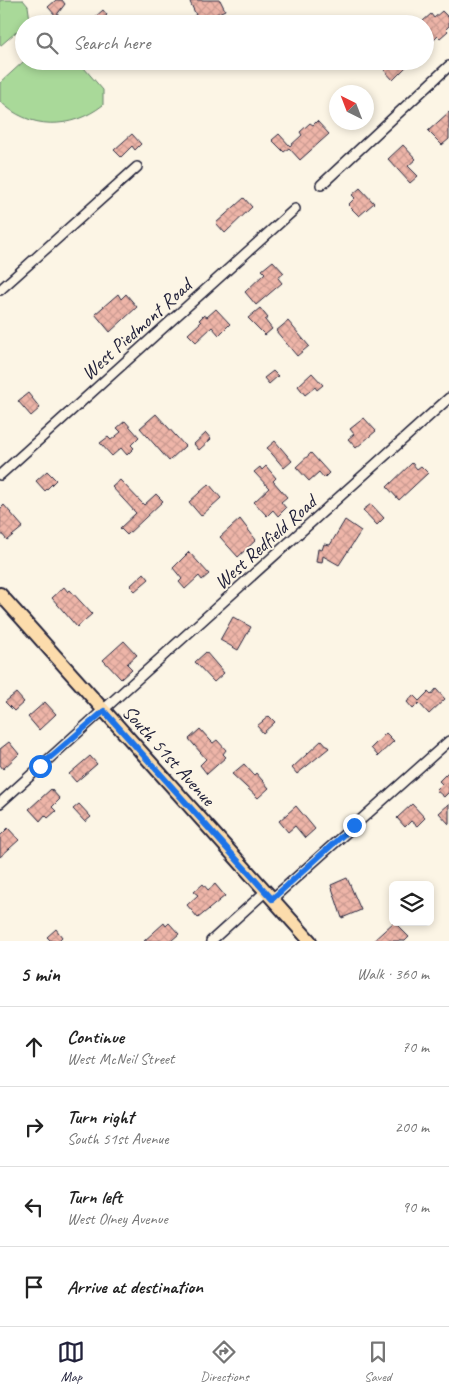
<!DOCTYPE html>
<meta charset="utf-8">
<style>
body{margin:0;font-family:Caveat,sans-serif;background:#f6f6f6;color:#222}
.controls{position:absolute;right:15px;bottom:15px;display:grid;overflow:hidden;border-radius:8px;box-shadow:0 2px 8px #0003}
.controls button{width:45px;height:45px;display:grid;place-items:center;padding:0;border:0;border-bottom:1px solid #e0e0e0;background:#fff;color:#222;font:25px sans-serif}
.compass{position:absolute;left:329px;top:85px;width:45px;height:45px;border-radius:50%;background:#fff;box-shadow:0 2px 8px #0003;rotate:318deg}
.stop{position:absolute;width:15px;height:15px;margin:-11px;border:4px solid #1a73e8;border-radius:50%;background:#fff}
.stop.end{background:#1a73e8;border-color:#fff;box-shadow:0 1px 5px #0008}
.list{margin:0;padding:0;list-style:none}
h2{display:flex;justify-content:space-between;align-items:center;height:65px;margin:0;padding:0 20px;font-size:21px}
h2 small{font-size:16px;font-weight:400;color:#767676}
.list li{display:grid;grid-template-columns:32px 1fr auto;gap:15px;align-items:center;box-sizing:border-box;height:80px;padding:0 20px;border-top:1px solid #e0e0e0}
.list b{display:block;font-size:19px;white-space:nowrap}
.list p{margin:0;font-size:16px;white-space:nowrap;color:#767676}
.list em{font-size:16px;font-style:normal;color:#767676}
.icon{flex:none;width:28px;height:28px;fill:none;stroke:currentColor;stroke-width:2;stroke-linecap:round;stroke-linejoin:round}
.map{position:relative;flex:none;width:449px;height:941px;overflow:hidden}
.search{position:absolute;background:#fff;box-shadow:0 2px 8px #0003;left:15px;right:15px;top:15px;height:55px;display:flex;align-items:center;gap:12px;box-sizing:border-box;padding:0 18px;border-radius:28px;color:#767676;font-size:19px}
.sheet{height:385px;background:#fff}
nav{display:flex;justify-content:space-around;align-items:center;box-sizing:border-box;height:70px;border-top:1px solid #e0e0e0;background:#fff;font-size:14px;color:#767676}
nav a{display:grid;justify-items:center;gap:2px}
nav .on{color:#22223b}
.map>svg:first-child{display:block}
</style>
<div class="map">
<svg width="449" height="941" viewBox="0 0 449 941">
<defs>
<pattern id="building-cross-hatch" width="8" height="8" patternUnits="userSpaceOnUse" patternTransform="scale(1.25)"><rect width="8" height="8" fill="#eeb5a8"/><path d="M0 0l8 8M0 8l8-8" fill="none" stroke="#cc9b92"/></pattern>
</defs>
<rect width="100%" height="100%" fill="#fcf5e5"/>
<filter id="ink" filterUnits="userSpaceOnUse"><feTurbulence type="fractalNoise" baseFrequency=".02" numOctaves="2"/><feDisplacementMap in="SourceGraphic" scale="10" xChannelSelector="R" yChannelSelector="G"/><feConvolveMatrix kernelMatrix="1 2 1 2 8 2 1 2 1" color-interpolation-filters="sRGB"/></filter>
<g filter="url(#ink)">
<!-- garden -->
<path fill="#a9d999" stroke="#667e6a" d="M0,0h23l5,6 2,14 -30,26z
M24,61h54l25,29v15c-32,25 -74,25 -103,-4v-18z"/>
<!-- building -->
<path fill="url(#building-cross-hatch)" stroke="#22223b" d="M56,0h6l3,4 -9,12 -8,-9z
M194,0h26l5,10 -29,14h-18l18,-9 -6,-13z
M103,10l4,5 -8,8 -5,-5z
M442,11l7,7v8l-3,3 2,2 -8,7 -2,-2 -5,5 -8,-9 -2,-11 8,-7 3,4z
M394,61h14l-4,4 2,2 -13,13 -9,-10z
M449,112v27l-7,6 -14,-14z
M317,121l12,13 -29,26 -11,-12 -5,4 -12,-12 7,-6 11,12 12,-11 -2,-3 10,-9 3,2z
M132,134l9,10 -6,6 -3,-4 -11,11 -7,-7z
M403,145l13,14 -8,7 10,10 -8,7 -22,-24z
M360,188l14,15 -15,13 -11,-11 7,-7 -3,-3z
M244,198l8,9 -27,26 -9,-10z
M273,261l11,12 -6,5 4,5 -26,22 -11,-13 20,-19 -3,-3z
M118,294l3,5 5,-5 11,13 -27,25 -15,-18z
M260,308l8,10 -3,2 7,9 -7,6 -17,-17z
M216,309l14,15 -11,11 -7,-8 -16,15 -8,-8 13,-12 -2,-2 5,-5 3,2z
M288,321l21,25 -12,10 -21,-25z
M273,371l5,5 -9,8 -5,-6z
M312,373l11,12 -6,5 -2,-3 -10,8 -7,-9z
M28,393l12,15 -9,8 -13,-15z
M156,414l29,32 -16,15 -29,-33z
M364,418l12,13 -20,17 -8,-9 6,-5 -4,-5z
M125,421l14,16 -8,8 3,3 -7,7 -6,-7 -9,8 -12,-13 8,-6 3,3 10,-8 -4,-4z
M206,433l5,6 -12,11 -5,-6z
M275,441l17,20 -8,7 -17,-20z
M311,453l18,20 -5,5 -5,-6 -10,9 -13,-14z
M412,463l5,6 4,-3 7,7 -29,27 -12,-13z
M266,466l10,12 -3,3 14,16 -6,5 5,6 -8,8 -5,-6 -6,6 -13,-14 15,-14 -15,-16 6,-5 2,3z
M47,471l9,9 -11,11 -9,-10z
M120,480l24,25 12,-11 7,7 -36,34 -7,-7 16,-15 -24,-26z
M209,484l12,14 -20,18 -12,-14z
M371,504l13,14 -7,7 -14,-15z
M4,505l19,22 -16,13 -7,-8v-23z
M240,519l16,21 -18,17 -18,-20z
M345,520l16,11 -22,34 -16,-9 -1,7 -6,-1 2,-13 4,1 2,-6 6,1z
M189,552l20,22 -7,6 -3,-4 -14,13 -6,-7 3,-3 -9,-11z
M144,573l5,6 -14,12 -5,-5z
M64,587l4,5 2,-2 22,24 -15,13 -25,-29z
M233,617l18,10 -13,23 -18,-10z
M124,641l13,14 -10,9 5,5 -11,10 -18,-19z
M206,652l18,21 -10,9 -19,-20z
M436,689l9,10 -16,15 -10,-11 -6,6 -6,-7 6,-7 6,6 9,-9 3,3z
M16,693l8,9 -10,9 -9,-9z
M45,702l11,12 -17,16 -11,-13z
M269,716l6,6 -12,11 -6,-7z
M200,729l10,11 3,3 4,-3 9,10 -3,4 3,3 -19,17 -7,-9 6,-6 -17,-20z
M386,733l8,8 -16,15 -7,-8z
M322,740l7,8 -32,26 -5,-6z
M9,742l10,12 -16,15 -3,-4v-16z
M90,756l7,8 -21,18 -7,-8z
M244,764l10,11 2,-2 13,15 -11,10 -26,-24z
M449,771v21l-5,5 -8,-7 6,-6 -3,-3z
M51,789l9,10 -8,8 4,4 -8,7 -3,-3 -5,6 -11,-12z
M79,804l12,13 -6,5 -12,-13z
M412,804l13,14 -8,8 -6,-5 -6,6 -8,-9z
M449,804v20l-10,-11z
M296,806l19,23 -10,9 -10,-12 -7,6 -9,-11z
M8,828l11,12 -19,17v-21z
M347,878l14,32 -19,8 -11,-33z
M203,884l5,6 7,-6 10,12 -27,22 -11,-13 11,-10 -4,-3z
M394,922l15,15 -4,4h-32z
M164,923l2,3 3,-3 10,11 -8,7h-27z
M56,929l6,8 -4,4h-7l-4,-4z"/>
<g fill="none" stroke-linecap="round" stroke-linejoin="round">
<!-- minor casing -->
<g stroke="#22223b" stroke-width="12">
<path id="minor" d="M321,185l128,-119
M0,290l137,-123
M0,475l295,-266
M0,803l449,-405
M272,899l177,-158
M211,941l54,-49"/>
</g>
<!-- primary casing -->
<g stroke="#22223b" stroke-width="16">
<path id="primary" d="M0,594l310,347"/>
</g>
<!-- minor -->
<use href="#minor" stroke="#fcf5e5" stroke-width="9"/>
<!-- primary -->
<use href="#primary" stroke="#fcdcac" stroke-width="12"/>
</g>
</g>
<g fill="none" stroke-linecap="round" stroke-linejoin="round" filter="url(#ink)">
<!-- route -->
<path stroke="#1a73e8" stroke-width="6" d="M40,766l64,-55 168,188 82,-74"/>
</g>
<g text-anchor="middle" stroke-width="4" stroke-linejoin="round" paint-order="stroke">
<!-- street labels -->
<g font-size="20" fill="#22223b" stroke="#fcf5e5">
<text transform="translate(136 329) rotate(-42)" y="7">West Piedmont Road</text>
<text transform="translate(265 542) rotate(-42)" y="7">West Redfield Road</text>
<text transform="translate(169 755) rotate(48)" y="7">South 51st Avenue</text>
</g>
</g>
</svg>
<div class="controls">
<button><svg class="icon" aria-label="layers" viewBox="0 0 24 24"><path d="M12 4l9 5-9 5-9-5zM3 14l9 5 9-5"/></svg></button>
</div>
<svg class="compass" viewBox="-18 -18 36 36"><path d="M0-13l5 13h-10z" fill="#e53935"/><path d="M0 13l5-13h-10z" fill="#767676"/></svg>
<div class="stop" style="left:40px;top:766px"></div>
<div class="stop end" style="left:354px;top:825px"></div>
<div class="search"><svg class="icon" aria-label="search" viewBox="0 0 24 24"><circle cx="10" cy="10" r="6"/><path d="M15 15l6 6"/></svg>Search here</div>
</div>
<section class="sheet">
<h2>5 min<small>Walk · 360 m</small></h2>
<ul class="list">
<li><svg class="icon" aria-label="ahead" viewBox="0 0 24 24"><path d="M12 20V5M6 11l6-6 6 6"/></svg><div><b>Continue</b><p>West McNeil Street</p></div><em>70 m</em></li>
<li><svg class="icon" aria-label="right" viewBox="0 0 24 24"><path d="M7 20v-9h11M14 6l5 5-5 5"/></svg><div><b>Turn right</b><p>South 51st Avenue</p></div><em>200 m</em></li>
<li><svg class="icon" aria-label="left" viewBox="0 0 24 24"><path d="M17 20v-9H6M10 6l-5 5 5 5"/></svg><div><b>Turn left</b><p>West Olney Avenue</p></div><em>90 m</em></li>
<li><svg class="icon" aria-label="arrive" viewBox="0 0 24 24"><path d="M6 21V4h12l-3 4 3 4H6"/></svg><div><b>Arrive at destination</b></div></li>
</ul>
</section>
<nav>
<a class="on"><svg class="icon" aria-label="map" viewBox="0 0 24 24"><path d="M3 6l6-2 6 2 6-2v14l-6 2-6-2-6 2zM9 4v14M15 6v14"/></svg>Map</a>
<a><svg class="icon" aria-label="directions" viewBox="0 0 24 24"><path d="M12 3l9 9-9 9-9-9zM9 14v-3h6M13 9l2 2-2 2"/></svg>Directions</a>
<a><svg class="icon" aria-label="saved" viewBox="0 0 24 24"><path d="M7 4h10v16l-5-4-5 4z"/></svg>Saved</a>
</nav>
